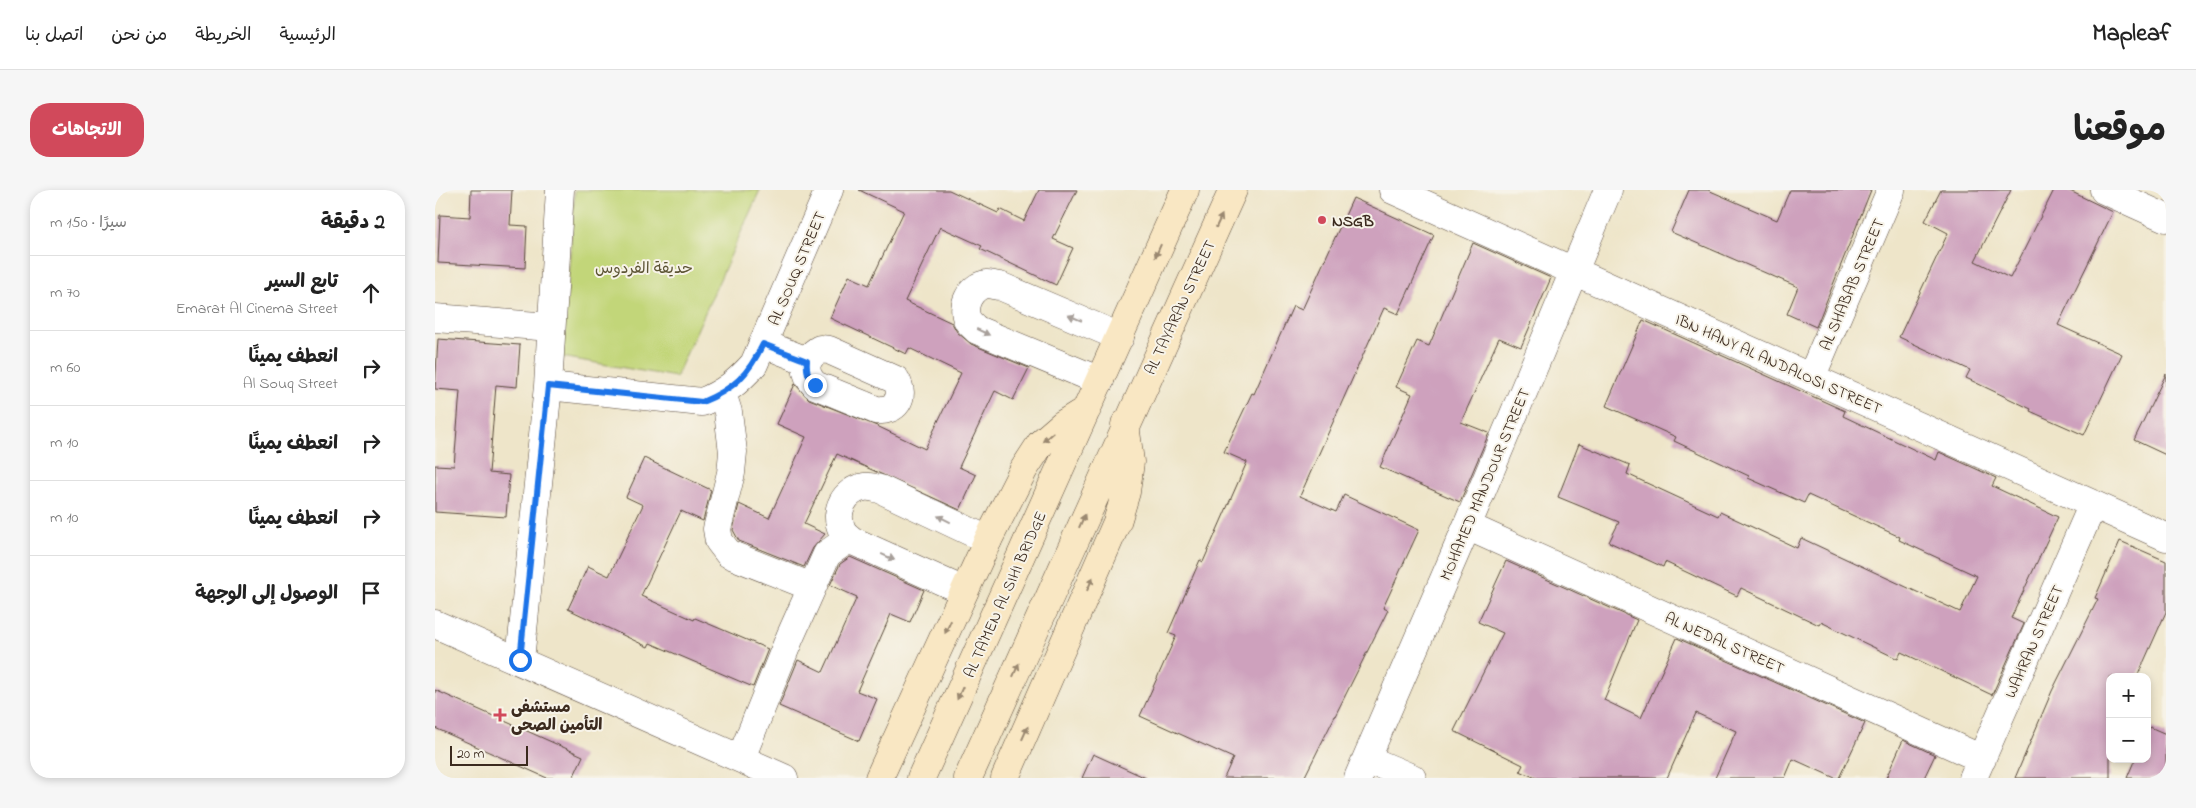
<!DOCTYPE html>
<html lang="ar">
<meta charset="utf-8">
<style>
body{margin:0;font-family:"Indie Flower","Playpen Sans Arabic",sans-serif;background:#f6f6f6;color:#222;direction:rtl}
.controls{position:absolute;right:15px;bottom:15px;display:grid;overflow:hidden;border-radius:10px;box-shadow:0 2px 8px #0003}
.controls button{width:45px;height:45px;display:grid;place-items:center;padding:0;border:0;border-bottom:1px solid #e0e0e0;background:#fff;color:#222;font:25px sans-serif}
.scale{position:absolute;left:15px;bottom:12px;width:78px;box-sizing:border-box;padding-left:5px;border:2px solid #3b2a1e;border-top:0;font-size:14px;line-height:18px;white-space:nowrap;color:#3b2a1e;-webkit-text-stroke:4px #f7f3e8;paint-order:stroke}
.stop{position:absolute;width:15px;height:15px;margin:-11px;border:4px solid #1a73e8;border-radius:50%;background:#fff}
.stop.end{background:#1a73e8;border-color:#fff;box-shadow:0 1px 5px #0008}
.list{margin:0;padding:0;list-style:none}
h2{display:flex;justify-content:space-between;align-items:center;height:65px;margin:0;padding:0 20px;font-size:21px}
h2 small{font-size:16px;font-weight:400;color:#767676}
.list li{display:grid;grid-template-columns:32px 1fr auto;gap:15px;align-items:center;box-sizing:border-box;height:75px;padding:0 20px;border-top:1px solid #e0e0e0}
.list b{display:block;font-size:19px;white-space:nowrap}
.list p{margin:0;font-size:16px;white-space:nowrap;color:#767676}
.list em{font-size:16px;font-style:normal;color:#767676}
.icon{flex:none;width:28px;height:28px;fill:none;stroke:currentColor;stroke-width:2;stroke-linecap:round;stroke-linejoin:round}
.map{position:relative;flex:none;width:1731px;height:588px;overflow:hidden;direction:ltr;border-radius:20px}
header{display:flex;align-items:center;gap:30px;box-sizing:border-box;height:70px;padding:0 25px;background:#fff;border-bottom:1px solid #e0e0e0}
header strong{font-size:24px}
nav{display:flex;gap:28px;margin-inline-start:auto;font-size:18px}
.intro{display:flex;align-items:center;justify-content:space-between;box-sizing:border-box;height:120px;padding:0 30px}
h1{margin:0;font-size:35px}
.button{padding:12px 22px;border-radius:20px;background:#d1495b;color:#fff;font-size:18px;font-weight:700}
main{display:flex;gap:30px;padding:0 30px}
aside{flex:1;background:#fff;border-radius:20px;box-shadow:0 2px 8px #0003}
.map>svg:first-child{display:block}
</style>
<header>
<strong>Mapleaf</strong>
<nav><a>الرئيسية</a><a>الخريطة</a><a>من نحن</a><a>اتصل بنا</a></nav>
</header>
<div class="intro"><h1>موقعنا</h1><a class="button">الاتجاهات</a></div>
<main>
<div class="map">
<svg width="1731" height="588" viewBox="0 0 1731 588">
<rect width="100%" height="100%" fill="#f7f3e8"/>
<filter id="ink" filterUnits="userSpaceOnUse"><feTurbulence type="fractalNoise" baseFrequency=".02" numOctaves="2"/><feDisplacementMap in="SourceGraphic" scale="10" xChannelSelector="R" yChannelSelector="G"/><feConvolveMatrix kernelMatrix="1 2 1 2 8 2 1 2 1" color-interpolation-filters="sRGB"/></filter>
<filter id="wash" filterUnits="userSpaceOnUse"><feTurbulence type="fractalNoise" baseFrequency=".0096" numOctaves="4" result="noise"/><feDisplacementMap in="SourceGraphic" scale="20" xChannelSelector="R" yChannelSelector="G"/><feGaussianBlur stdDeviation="1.12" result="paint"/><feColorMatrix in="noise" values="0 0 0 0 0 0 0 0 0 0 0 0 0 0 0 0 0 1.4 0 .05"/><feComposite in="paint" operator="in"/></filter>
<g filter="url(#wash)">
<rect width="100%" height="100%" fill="#eee5c9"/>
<!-- green -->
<path fill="#c2d679" stroke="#7e804c" d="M140,0h185l-84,187 -114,-20z"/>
<g id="blocks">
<!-- building -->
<path fill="#cea1bd" d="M36,0h41l-2,35 17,1 -2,42 -87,-5 2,-48 30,2z
M424,0h90l49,23 2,-4 24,12 15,-31h38l-24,49 20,9 -17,37 -76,-36 2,-3 -42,-19 -35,74 47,22 5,9 14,12 58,24 -16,32 -18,-9 -36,76 17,8 -16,35 -123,-56 -33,70 21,10 -12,14 -9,19 -65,-26 -6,-11 6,-26 30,14 37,-81 -29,-13 18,-40 14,15 68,27 48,23 36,-76 -52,-25 -3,6 -76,-36 19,-42 20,9 35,-74z
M1254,0h19l69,30 13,-30h81l-55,137 -29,-13 11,-27 -127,-55z
M1506,0h70l-36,71 35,17 44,-88h14l45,22 -55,113 64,29 -38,81 -54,-24 1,-2 -65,-31 4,-8 -71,-33 49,-104 -23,-12z
M918,8l81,37 -36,79 -14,-6 -84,188 36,16 8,-17 75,35 -36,78 5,2 -84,168h-80l9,-20 -93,-42 36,-80 -8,-3 32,-73 3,2 44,-100 -23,-10 28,-59 2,1 39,-88 9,4z
M1038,53l78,35 -30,69 -22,-9 -38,84 28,11 -29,69 -80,-35 32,-73 -16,-7 21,-46 12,5z
M1208,130l202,91 -2,5 93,44 3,-8 57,26 -4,8 66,31 -47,101 13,6 -32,71 -91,-43 -3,7 -77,-37 -2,3 -78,-37 -4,8 -72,-34 -2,5 -54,-25 10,-20 -61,-25 21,-53 51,21 -3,9 91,42 2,-4 77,36 4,-10 159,74 17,-36 -78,-36 1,-3 -92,-42 -4,8 -56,-25 1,-2 -75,-35 2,-4 -70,-31z
M3,149l82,6 -3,42 -21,-2 -7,88 20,2 -3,42 -71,-5v-47l19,1 6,-75 -25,-2z
M1731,184v81l-32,-15z
M209,268l67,32 -8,31 -22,-10 -40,85 53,24 1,-2 73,31 -15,38 -103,-44 -2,4 -80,-38 20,-43 21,10 34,-71 -17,-8z
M1685,351l46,20v51l-29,65h-27v101h-95l37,-87 46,-92 -3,-1z
M415,367l74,33 -14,32 -19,-8 -34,77 20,8 -18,42 -80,-35 19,-46 25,12 34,-75 -27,-12 10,-21z
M1071,371l131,59 -33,80 37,18 36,-80 188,85 -26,55h-4l-42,-19 -8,19h-70l21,-47 -40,-18 -29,65h-131l-16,-7 3,-6 -69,-34 49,-98 -25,-11z
M0,500l148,66 -10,22h-26l-112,-50z
M1715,537l16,7v44h-39l8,-19h12v-26z
M1468,550l32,15 -11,23h-38z
M658,564l53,24h-64z"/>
</g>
</g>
<g filter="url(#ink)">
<use href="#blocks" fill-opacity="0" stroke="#564638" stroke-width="1"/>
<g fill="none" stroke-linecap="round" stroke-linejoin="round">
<!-- street casing -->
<g stroke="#564638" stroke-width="29">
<path id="street" d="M958,0l773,347
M1669,0l62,28
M0,128l116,9
M329,154l43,17
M385,159l9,1 67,30c10,17 0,32 -20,30l-61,-25c-13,-13 -11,-27 5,-36z
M1376,188l80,-188
M665,191l-123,-51c-2,-2 -7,-6 -9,-9 -8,-14 2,-35 19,-37 4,0 9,2 13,2l120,51
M113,196l154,16c22,-9 36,-20 52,-38l75,-174
M287,203l6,19 5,40 -2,21 -14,56 2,12 10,13 83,33
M1032,336l515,233
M529,401l-111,-50c-4,-3 -9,-7 -11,-11 -9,-19 3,-40 22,-43 5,-1 11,1 16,2l108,51
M0,434l349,154
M85,470l28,-274 12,-196
M306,568l49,-121 37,-83 17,-12 9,-1
M932,569l45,19
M923,588l109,-252 141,-336
M1538,588l120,-274"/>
</g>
<!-- secondary casing -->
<g stroke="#564638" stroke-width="29">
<path id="secondary" d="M444,588l109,-238 36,-71 17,-26 22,-19 24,-15
M486,588l264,-588
M533,588l265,-588
M570,588l112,-256 9,-30 4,-30 -5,-38"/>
</g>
<!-- street -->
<use href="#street" stroke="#fff" stroke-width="28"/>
<!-- secondary -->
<use href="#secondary" stroke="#f9e7c3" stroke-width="28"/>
</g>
<!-- one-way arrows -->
<defs><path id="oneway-solid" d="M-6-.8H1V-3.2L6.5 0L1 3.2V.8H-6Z" transform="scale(1.25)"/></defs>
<g fill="#9a8870">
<use href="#oneway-solid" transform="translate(784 31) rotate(-65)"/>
<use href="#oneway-solid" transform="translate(723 61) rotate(114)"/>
<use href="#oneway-solid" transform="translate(613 247) rotate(139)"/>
<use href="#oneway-solid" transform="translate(647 331) rotate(-66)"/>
<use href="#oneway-solid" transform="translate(655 394) rotate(-66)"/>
<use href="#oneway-solid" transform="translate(513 437) rotate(115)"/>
<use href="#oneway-solid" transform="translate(581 480) rotate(-66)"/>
<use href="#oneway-solid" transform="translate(525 503) rotate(114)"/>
<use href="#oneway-solid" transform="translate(590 543) rotate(-66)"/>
</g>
<g fill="#a79f9a">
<use href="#oneway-solid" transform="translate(640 128) rotate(-157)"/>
<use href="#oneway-solid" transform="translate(548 142) rotate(25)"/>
<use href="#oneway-solid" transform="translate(509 329) rotate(-154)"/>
<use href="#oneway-solid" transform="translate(453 367) rotate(24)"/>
</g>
</g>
<g fill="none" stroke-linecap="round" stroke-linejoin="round" filter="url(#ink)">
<!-- route -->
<path stroke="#1a73e8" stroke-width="6" d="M85,470l28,-274 154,16c32,-13 46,-27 61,-58l44,17c-1,10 1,16 8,24"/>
</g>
<!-- markers -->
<g fill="#d1495b" stroke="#f7f3e8" stroke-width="2">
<circle cx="887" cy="30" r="5"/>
<path d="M62.5 517.5h5v5h5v5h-5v5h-5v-5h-5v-5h5z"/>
</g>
<g text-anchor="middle" stroke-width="4" stroke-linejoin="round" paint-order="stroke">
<!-- poi labels -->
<g font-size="16" font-weight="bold" fill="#3b2a1e" stroke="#f7f3e8" text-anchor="start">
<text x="897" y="36">NSGB</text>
<text x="76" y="522">مستشفى<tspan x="76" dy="18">التأمين الصحى</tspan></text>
</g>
<!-- park labels -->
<g font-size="16" fill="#5d5535" stroke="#f7f3e8">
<text x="209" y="83">حديقة الفردوس</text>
</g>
<!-- street labels -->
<g font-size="16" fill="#3b2a1e" stroke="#f7f3e8">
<text transform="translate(361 78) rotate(-67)" y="6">AL SOUQ STREET</text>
<text transform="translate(1416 94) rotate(-67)" y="6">AL SHABAB STREET</text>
<text transform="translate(744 117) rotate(-65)" y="6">AL TAYARAN STREET</text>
<text transform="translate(1344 173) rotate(24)" y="6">IBN HANY AL ANDALOSI STREET</text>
<text transform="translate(1049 294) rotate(-67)" y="6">MOHAMED MANDOUR STREET</text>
<text transform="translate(569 404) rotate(-66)" y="6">AL TA'MEN AL SIHI BRIDGE</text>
<text transform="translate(1598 451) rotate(-66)" y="6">WAHRAN STREET</text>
<text transform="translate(1290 452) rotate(24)" y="6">AL NEDAL STREET</text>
</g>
</g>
</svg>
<div class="controls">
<button>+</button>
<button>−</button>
</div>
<div class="scale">20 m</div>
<div class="stop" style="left:85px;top:470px"></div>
<div class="stop end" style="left:380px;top:195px"></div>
</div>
<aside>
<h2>2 دقيقة<small>سيرًا · 150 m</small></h2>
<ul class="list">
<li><svg class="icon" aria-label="ahead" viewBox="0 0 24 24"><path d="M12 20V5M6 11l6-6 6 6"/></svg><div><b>تابع السير</b><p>Emarat Al Cinema Street</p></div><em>70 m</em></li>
<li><svg class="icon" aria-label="right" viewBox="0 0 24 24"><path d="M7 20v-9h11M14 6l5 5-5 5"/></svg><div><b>انعطف يمينًا</b><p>Al Souq Street</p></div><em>60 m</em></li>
<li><svg class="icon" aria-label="right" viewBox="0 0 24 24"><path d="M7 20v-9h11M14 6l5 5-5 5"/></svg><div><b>انعطف يمينًا</b></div><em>10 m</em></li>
<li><svg class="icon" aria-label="right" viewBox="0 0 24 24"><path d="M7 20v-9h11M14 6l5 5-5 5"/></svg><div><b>انعطف يمينًا</b></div><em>10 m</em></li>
<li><svg class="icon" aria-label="arrive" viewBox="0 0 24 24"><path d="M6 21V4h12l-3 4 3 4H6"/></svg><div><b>الوصول إلى الوجهة</b></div></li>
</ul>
</aside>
</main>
